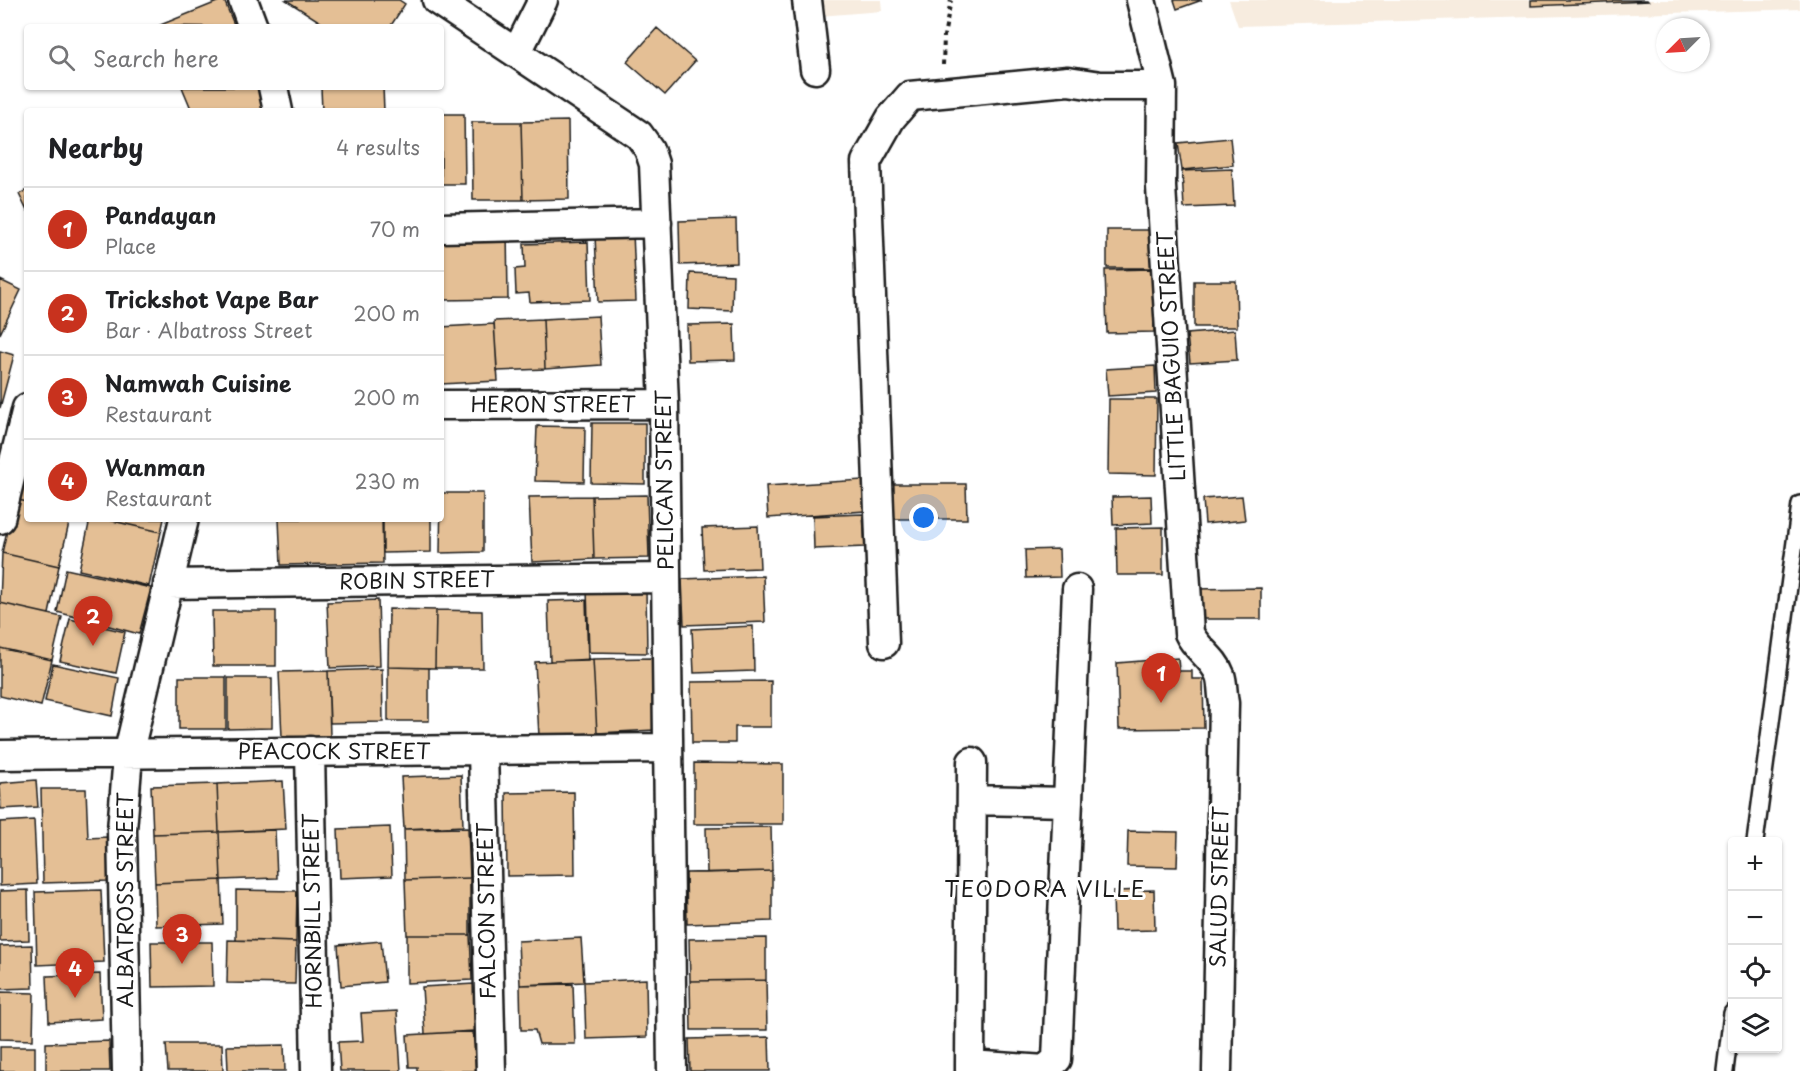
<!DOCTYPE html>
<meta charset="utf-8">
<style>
body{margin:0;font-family:"Playpen Sans",sans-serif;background:#f2f2f2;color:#202124}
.controls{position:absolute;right:18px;bottom:18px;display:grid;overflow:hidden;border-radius:6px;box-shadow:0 2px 4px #0004}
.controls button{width:54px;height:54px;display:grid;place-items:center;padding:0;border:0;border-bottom:2px solid #e0e0e0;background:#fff;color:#202124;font:30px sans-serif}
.compass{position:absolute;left:1656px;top:18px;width:54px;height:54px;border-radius:50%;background:#fff;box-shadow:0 2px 4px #0004;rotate:246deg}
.you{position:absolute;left:924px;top:518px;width:21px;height:21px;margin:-15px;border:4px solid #fff;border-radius:50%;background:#1a73e8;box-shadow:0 0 0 9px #1a73e833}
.badge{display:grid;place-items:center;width:39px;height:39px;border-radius:50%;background:#c8321e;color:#fff;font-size:20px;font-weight:700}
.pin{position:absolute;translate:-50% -50px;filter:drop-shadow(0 2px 3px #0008)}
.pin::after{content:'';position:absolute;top:32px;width:21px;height:18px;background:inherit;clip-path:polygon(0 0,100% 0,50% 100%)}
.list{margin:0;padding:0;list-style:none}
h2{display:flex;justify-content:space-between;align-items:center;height:78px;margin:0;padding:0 24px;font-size:26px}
h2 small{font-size:20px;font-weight:400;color:#757577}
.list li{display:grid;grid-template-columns:39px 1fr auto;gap:18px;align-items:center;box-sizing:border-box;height:84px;padding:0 24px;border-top:2px solid #e0e0e0}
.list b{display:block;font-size:22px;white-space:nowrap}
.list p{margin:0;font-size:20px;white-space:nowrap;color:#757577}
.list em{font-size:20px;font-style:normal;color:#757577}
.icon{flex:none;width:33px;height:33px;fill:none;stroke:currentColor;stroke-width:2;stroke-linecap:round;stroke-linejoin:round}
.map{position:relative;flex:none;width:1800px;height:1071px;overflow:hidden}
.search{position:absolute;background:#fff;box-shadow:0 2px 4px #0004;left:24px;top:24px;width:420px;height:66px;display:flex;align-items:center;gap:15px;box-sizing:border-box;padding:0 21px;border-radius:6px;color:#757577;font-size:22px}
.panel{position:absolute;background:#fff;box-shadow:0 2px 4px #0004;left:24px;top:108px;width:420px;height:414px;border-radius:6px}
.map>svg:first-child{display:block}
</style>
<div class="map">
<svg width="1800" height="1071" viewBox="0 0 1800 1071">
<rect width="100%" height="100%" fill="#fff"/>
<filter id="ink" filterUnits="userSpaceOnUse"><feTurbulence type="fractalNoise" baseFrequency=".0167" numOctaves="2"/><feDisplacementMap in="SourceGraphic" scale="12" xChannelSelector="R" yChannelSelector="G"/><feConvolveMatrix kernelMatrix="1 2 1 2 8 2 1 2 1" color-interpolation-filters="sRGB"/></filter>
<g filter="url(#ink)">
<!-- built -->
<path fill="#f7ecdf" d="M817,0h64l1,11 -63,5z
M1229,0h571v9l-562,17z"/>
<!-- building -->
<path fill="#e4bf95" stroke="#1c1c1c" stroke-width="1.5" d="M224,0l11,27 -77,-1 64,-26z
M286,0h113l6,4 -15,23h-62z
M1174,0h28l-25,9z
M1531,0h116l1,1 -117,5z
M657,28l38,33 -30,34 -38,-33z
M182,87h78l4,24h-72z
M321,87h62l1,24h-62z
M441,114h23l1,70h-24z
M568,121l1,78 -46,1 -2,-78z
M472,122h49l2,78h-50z
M1230,138l3,27 -51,5 -4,-27z
M1232,169l2,37 -50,2 -2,-37z
M27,190v21l-8,-17z
M736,219l1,44 -57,2 -1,-44z
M507,230l1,69 -67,1v-69z
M1107,230h48v38h-48z
M633,233l3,68 -38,1 -3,-67z
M588,242l2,58 -60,2 -1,-9 -13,1 -1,-25 10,-1 -1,-24z
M1153,269l1,63 -47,1 -2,-63z
M690,273l43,2 -1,36 -43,-2z
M0,280l21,10 -21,44z
M1194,281h42l1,46h-43z
M598,316l3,49 -56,4 -2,-50z
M543,319l2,50 -48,2 -3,-50z
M494,324l4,57 -57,3v-57z
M734,324l1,36 -47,1 -1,-36z
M1235,330l2,30 -47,3 -3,-29z
M0,351l14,4 -14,53z
M1155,366l1,27 -48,3 -2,-27z
M1109,399h48l-1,76 -48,-1z
M592,423h53v61l-54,-1z
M537,426l48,1 -1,55 -49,-1z
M27,450v52l-13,-3z
M863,480l2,31 -97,7 -2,-32z
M889,484h77l1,35h-78z
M441,493h42v59l-43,1z
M647,495l2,63 -55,1 -2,-63z
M592,496l2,63 -62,3 -3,-65z
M1151,496l1,27 -39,2 -1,-28z
M1242,496l3,24 -40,4 -2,-25z
M14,499l13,3v17h43l-11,47 -57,-13z
M863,514l2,33 -51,2 -1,-33z
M90,519h14l57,13 -12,54 -70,-16z
M104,519h60l-3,13z
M279,519h103l1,44 -102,2z
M383,519h48v33l-48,1z
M758,526l2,42 -56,2 -2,-42z
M1163,527v48h-46l-1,-47z
M1059,549l1,28 -34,1 -1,-28z
M2,553l57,13 -10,48 -49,-11z
M66,569l85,19 -12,46 -82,-22z
M763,576l2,46 -81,3 -2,-46z
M1261,588v31h-67l-1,-30z
M587,590h59l1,63 -58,-1z
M378,600l2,66 -50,2 -3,-66z
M586,600l2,60 -38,1 -2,-60z
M0,603l62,14 -10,43 -52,-12z
M389,609l47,1 -1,58 -47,-1z
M436,610l46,1 1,57h-48z
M212,611h64v55h-63z
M70,619l55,13 -9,41 -56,-12z
M753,626l1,45 -60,2 -2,-44z
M0,648l52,12 -11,46 -41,-10z
M652,658l3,72 -58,3 -4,-74z
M1178,658l1,13h13v8h11l1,49 -85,1 -2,-66z
M593,659l4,74 -58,3 -4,-74z
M53,664l66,14 -7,38 -67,-15z
M388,667l41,1v53h-41z
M382,669l1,53 -53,1 -2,-52z
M328,671l2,65 -48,1 -3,-65z
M179,677h47v52h-47z
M228,678h44v50l-44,1z
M771,681v46h-36v16h-43l-1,-61z
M694,763l89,1v60h-89z
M461,775l2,51 -59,3 -3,-52z
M36,780l2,27 -37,2 -1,-26z
M283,781l3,48 -67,3 -2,-48z
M217,784l2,48 -66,2 -2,-48z
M41,789h45l2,49 20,-1 1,44 -66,2z
M574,792l1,83 -68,1 -1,-83z
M34,820l3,64 -37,2v-64z
M390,827l2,49 -52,2 -2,-49z
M771,827l1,44 -65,2 -1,-45z
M468,828l2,50 -65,2 -1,-51z
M275,830l2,48 -56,2 -2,-48z
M1128,831l50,1 -1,35 -50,-1z
M219,832l2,48 -66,3 -2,-49z
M772,871v50l-85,3 -1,-51z
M470,878v57h-63l-2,-55z
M221,880l2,44 -67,2 -1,-43z
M28,890l1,50 -29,1v-50z
M101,890l3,72 -67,3 -2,-73z
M236,890l61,1 -1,51 -60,-2z
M1154,890l1,40 -41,1 -1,-40z
M407,935h63l2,45 -65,3z
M581,938l3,44 -64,3 -2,-44z
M766,938v42l-76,1 -1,-42z
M228,940l68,2 -1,42 -68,-1z
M381,941l4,41 -44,4 -3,-41z
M151,942h61l1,44 -61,1z
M32,945l1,43 -33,1v-43z
M100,974l2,45 -53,3 -2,-46z
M646,979l1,58 -61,2 -2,-57z
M766,980l1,50h-76l-1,-49z
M474,984l3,47 -52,3 -3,-47z
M573,984l2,60h-36l-4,-14h-14l-1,-45z
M0,992l34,1 -1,47 -33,-1z
M397,1011l4,60h-61l-2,-29 25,-1 -2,-28z
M473,1031l3,40h-59v-4h-8l-2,-32z
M769,1037l1,34h-80l-1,-32z
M109,1041l1,30h-64v-28z
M166,1044h56l1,27h-55z
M284,1045l1,26h-57l-1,-25z
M0,1047h35v24h-35z"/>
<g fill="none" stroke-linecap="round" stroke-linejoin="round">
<!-- lane casing -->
<g stroke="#1c1c1c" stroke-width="20">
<path id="lane" d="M1755,842l45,-338
M1725,1071l7,-58"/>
</g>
<!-- street casing -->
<g stroke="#1c1c1c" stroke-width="33">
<path id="street" d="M243,0l10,27
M437,0l202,135 10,14 5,15 10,240 8,667
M807,0l8,69
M1141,0l21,86 -1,101 28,446c7,16 25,25 31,42 3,8 2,19 4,28l-7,368
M517,52l26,-52
M273,87l5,24
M441,228l216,-5
M441,405l223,-1
M0,519l27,-111
M168,584l498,-6
M884,643l-18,-481 25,-44 19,-22 158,-15 33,5h61
M310,751l6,320
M483,751l8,320
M0,755l667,-7
M972,800l96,2
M970,1065l2,-303
M127,1071l-5,-241 6,-75 56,-236
M970,1071v-6l75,5 12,-11 20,-470"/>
</g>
<!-- path -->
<path stroke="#1c1c1c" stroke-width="4" stroke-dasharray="4.5 4.5" stroke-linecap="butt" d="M943,65l1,-29 7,-36"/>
<!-- lane -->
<use href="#lane" stroke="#fff" stroke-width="15"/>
<!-- street -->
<use href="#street" stroke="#fff" stroke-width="28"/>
</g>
</g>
<g text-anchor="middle" stroke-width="6" stroke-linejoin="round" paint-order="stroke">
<!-- street labels -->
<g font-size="21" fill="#1c1c1c" stroke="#fff">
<text transform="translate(1172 356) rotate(-93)" y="7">LITTLE BAGUIO STREET</text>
<text x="553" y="412">HERON STREET</text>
<text transform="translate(665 480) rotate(-91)" y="7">PELICAN STREET</text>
<text transform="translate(417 581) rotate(-1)" y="7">ROBIN STREET</text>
<text x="334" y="759">PEACOCK STREET</text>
<text transform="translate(1220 887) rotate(-89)" y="7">SALUD STREET</text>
<text transform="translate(126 900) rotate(-90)" y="7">ALBATROSS STREET</text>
<text transform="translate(313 911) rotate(-91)" y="7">HORNBILL STREET</text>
<text transform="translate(487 911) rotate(-91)" y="7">FALCON STREET</text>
</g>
<!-- neighbourhood labels -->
<g font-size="22" letter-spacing="1.5" fill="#1c1c1c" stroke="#fff">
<text x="1045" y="897">TEODORA VILLE</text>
</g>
</g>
</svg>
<div class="controls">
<button>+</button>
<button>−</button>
<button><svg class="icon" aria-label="locate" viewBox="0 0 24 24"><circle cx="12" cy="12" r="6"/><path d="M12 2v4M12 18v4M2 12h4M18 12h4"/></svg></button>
<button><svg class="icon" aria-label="layers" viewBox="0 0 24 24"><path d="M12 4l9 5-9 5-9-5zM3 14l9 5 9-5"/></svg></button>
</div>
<svg class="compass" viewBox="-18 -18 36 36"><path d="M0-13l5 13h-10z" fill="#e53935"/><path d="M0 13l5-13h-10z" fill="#757577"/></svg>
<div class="you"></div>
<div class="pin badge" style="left:1161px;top:703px">1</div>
<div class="pin badge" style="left:93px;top:646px">2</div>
<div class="pin badge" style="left:182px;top:964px">3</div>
<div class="pin badge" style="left:75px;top:998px">4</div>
<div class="search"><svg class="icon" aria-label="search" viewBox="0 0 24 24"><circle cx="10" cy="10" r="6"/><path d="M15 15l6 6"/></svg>Search here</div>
<section class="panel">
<h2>Nearby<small>4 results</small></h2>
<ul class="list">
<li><span class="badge">1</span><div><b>Pandayan</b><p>Place</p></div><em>70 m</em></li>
<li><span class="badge">2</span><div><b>Trickshot Vape Bar</b><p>Bar · Albatross Street</p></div><em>200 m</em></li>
<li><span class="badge">3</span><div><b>Namwah Cuisine</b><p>Restaurant</p></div><em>200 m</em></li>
<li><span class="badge">4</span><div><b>Wanman</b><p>Restaurant</p></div><em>230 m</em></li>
</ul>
</section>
</div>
